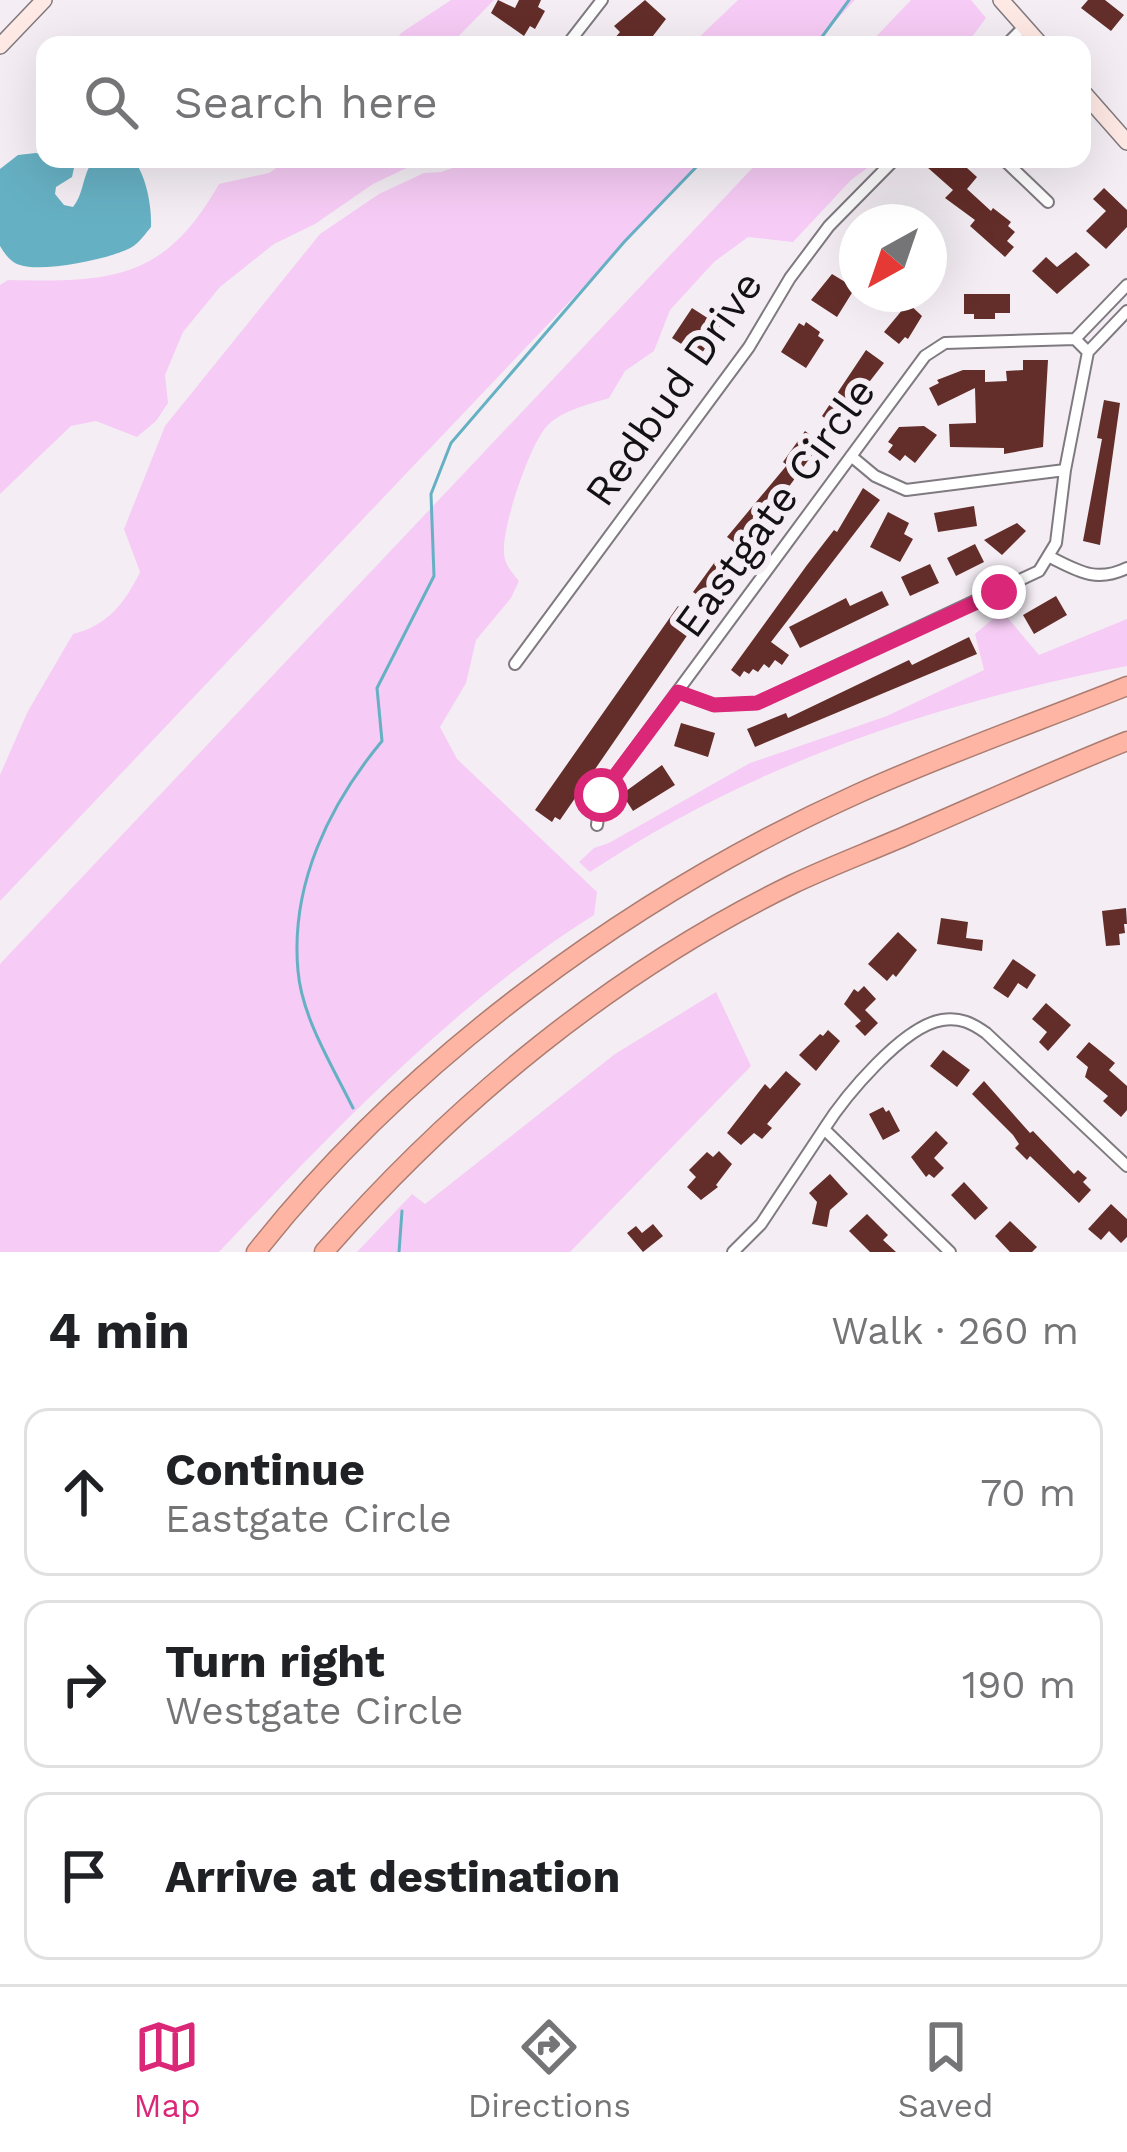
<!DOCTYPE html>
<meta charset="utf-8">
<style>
body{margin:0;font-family:"Work Sans",sans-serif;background:#f2f2f2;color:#202124}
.compass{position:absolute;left:839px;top:204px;width:108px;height:108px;border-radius:50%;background:#fff;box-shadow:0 12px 48px #0002;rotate:220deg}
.stop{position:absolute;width:36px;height:36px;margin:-27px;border:9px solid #db2777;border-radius:50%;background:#fff}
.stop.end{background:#db2777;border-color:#fff;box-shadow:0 3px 12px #0008}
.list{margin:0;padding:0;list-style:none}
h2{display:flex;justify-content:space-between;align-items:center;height:156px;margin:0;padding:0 48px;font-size:51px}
h2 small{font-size:39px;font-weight:400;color:#757577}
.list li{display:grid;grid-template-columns:78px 1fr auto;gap:36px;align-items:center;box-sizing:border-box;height:168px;margin:0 24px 24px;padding:0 24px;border:3px solid #e0e0e0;border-radius:24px}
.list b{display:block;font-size:45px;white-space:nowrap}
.list p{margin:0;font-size:39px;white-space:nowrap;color:#757577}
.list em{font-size:39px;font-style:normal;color:#757577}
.icon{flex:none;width:66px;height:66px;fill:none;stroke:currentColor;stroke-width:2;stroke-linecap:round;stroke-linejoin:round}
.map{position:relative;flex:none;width:1127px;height:1252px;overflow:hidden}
.search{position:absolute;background:#fff;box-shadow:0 12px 48px #0002;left:36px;right:36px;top:36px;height:132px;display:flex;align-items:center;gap:30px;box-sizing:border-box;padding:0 42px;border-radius:24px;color:#757577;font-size:45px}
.sheet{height:732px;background:#fff}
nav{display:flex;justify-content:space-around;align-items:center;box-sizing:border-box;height:168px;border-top:3px solid #e0e0e0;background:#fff;font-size:33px;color:#757577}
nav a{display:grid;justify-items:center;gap:6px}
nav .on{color:#db2777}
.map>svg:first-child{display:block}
</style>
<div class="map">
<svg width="1127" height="1252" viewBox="0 0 1127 1252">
<rect width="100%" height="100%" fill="#f4eef4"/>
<!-- green -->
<path fill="#f6cbf5" d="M451,0h43l-44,45h-57l8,-12z
M738,0h117l-42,45h-122z
M911,0h60l15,18 -20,27h-98z
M289,159h128l2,3 -46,22 -58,40 -41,20 -54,43 -37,45 -18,43 3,28 -12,18 -19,16 -41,-16 -25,5 -71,68v-209l8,-5c103,2 156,1 211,-96l50,-11z
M478,159h227l-705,742v-126l28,-64 45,-77c34,-8 52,-31 67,-62l-16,-43 41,-103 155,-192 59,-40 45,-21 17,-1z
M761,159h119l-28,20 -59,63 -45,-5 -34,25 -44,48 -16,41 -29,20 -16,27c-19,6 -46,12 -61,27 -18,18 -44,97 -44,123 -1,15 6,22 15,33l-8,17 -35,42 -10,43 -26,44 17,32 140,133 -3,23c-136,85 -265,220 -375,337h-219v-288z
M1002,611l37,44 88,-36v47c-191,37 -375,98 -537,206l-11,-10 15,-14 15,-5 141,-80 137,-47 97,-46 -9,-36z
M716,992l35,74 -181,186h-213l55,-58 13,10 190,-150z"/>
<!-- water -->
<path fill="#66b0c3" d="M36,153l9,2v4h13l16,9 -2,9 -16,10 -1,7 9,11 9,2c10,-13 9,-25 16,-40l23,-8h21c13,16 19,47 18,68 -5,6 -12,16 -19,20 -21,12 -90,26 -112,18 -10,-3 -15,-11 -20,-19v-77l18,-14z"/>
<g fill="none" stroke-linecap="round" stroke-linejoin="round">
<!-- stream -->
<path stroke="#66b0c3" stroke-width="3" d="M816,45l33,-45
M353,1108c-20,-41 -51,-90 -55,-137 -8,-86 31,-166 84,-230l-5,-53 57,-112 -3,-82 20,-51 174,-202 79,-82
M399,1252l3,-41"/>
</g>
<!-- building -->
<path fill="#632d29" d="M498,0l17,8 4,-8h22l-3,7 7,4 -10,18 -5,-3 -6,10 -33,-23z
M645,0l21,19 -20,26h-26l-6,-6 6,-7 -6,-6z
M1088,0h17l19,15 -13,16 -30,-23z
M934,159h23l20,18 -10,12 24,22 2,-3 18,14 -3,4 7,6 -8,9 7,6 -9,10 -35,-31 5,-6 -30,-22 8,-8 -26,-23z
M1104,188l23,22v17l-21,22 -20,-18 20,-20 -13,-12z
M1076,252l14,13 -33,29 -25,-23 14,-14 11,10z
M832,274l23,14 -18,29 -26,-17z
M964,294h46v19h-15v6h-21v-5h-10z
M908,303l14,13 -14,23 -3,-2 -6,7 -15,-12z
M692,308l28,18 -20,30 -28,-18z
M806,322l14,10 -2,4 6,4 -18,28 -25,-16 18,-29 5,3z
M866,350l18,13 -49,63 -13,-10z
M1023,360h25l-5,87 -39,7v-6l-54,-1 -1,-23 27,-1 -1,-35 -37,18 -9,-18 10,-5 -2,-3 26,-10h22v12l22,-1 -1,-10 17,-1z
M1104,400l16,3 -20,142 -17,-4 19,-102 -5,-1z
M924,426l13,9 -22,28 -10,-8 -5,6 -12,-9 5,-7 -5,-3 11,-15z
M805,431l16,12 -36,49 4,9 -10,14h-8l-26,35 -18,-13 60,-72 -4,-3z
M863,488l17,12 -109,142 18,13 -7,10 -7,-5 -6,8 -5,-4 -6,8 -5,-3 -4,5 -5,-3 -4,6 -9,-7 76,-105 27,-35 3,2z
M974,506l3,20 -39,6 -4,-19z
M888,512l21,11 -5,11 9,5 -13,23 -30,-15z
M1017,523l9,8 -24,24 -18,-15z
M975,544l9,18 -28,14 -9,-18z
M717,559l13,10 -24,32 -13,-9z
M930,564l9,19 -29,13 -9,-19z
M882,591l7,14 -89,43 -11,-21 57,-29 4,8z
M1056,596l11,19 -33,19 -11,-19z
M678,606l17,12 -5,7 3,2 -133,193 -5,-3 -3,5 -17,-12z
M969,637l8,17 -222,93 -8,-18 39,-16 2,5 121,-58 3,5z
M681,723l34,10 -7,24 -34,-11z
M662,765l13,20 -42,26 -11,-17z
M1126,908l1,16h-3l1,9 -6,1 1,11 -14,1 -4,-35z
M941,918l27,4 -2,16 17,2 -1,11 -45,-7z
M898,932l19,18 -21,27 -3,-3 -6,7 -19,-17z
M1013,959l23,16 -9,14 -9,-6 -10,15 -15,-10z
M864,986l12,13 -11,11 13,13 -13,13 -10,-10 6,-5 -17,-17 10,-15 4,3z
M1046,1003l25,22 -23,26 -9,-9 8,-10 -15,-13z
M828,1030l12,11 -24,30 -17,-16 21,-21 3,2z
M1089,1042l26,21 -6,7 18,16v24l-6,7 -18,-16 5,-5 -23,-19 3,-10 -12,-10z
M943,1050l27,20 -13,17 -27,-21z
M786,1071l15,13 -34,40 5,4 -10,11 -8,-6 -13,12 -14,-12 38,-49 5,5z
M984,1081l46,52 3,-2 41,43 4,-4 9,8 -4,4 8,8 -12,13 -49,-47 -3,4 -12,-12 4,-4 -6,-9 -41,-41z
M883,1107l3,5 3,-2 11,21 -17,9 -14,-26z
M936,1131l12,12 -14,15 10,10 -10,10 -5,-4 -3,3 -15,-20z
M719,1151l13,13 -16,21 2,2 -17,13 -14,-13 9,-10 -7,-7 18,-18 6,5z
M830,1174l18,20 -18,16 -3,17 -15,-3 5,-22 -8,-9z
M964,1182l24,26 -13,12 -24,-25z
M1111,1204l16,15v18l-6,6 -12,-12 -8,9 -13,-11z
M867,1214l21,21 -5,5 13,12h-26l-21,-21z
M1010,1221l27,26 -5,5h-22l-15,-16z
M653,1224l10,12 -20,16 -16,-19 9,-7 6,7z"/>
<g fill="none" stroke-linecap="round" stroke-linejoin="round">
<!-- street casing -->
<g stroke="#7f7a7f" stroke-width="14">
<path id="street" d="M567,45l35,-45
M1006,45l19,-19
M1003,159l45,43
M1075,339l52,-54
M1088,352l39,-41
M851,456l24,20 31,14 159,-20
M1050,557c28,14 46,26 77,11
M515,664l234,-317 41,-69 39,-52 66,-67
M678,692l36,13 43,-2 282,-132 17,-28 9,-73 23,-118 -13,-13
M597,825l4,-30 324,-439 20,-13 130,-4
M733,1252l28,-28 63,-95
M950,1252l-126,-123c21,-33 79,-103 118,-109 18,-3 30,3 44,13l141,133"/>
</g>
<!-- secondary casing -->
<g stroke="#7f7a7f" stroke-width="18">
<path id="secondary" d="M1001,0l40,45
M0,46l44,-46
M1082,91l45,51"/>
</g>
<!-- highway casing -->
<g stroke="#ac7c71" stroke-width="21">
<path id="highway" d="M256,1252c153,-194 377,-357 601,-458 88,-40 180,-72 270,-108
M324,1252c130,-149 290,-281 469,-368 38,-18 78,-33 117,-50 72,-31 144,-64 217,-93"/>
</g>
<!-- street -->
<use href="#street" stroke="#fff" stroke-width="10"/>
<!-- secondary -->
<use href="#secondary" stroke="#ffe9e4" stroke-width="15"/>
<!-- highway -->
<use href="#highway" stroke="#feb5a4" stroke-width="18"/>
</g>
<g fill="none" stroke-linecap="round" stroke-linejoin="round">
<!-- route -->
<path stroke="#db2777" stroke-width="15" d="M601,795l77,-103 36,13 43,-2 242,-111"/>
</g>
<g text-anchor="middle" stroke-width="12" stroke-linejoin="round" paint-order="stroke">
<!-- street labels -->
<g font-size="42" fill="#131113" stroke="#f4eef4">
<text transform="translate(673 388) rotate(-55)" y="15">Redbud Drive</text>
<text transform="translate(774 507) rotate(-54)" y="15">Eastgate Circle</text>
</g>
</g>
</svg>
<svg class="compass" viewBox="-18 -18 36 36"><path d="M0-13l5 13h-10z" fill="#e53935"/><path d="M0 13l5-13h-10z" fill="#757577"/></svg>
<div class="stop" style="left:601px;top:795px"></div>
<div class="stop end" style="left:999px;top:592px"></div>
<div class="search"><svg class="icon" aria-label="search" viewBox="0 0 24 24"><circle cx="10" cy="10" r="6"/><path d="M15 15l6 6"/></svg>Search here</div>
</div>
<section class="sheet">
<h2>4 min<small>Walk · 260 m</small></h2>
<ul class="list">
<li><svg class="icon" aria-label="ahead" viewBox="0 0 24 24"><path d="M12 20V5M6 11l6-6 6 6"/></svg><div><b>Continue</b><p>Eastgate Circle</p></div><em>70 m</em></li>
<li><svg class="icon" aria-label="right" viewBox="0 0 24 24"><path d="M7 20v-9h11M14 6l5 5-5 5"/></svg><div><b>Turn right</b><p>Westgate Circle</p></div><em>190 m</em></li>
<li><svg class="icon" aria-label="arrive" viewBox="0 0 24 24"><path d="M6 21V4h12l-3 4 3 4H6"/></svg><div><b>Arrive at destination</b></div></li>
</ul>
</section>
<nav>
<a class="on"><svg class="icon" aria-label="map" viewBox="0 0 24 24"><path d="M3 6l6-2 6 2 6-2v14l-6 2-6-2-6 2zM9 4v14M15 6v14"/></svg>Map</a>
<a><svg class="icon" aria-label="directions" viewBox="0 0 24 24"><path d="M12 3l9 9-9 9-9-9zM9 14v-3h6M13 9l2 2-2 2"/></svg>Directions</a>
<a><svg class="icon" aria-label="saved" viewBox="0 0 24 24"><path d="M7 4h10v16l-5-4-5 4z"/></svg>Saved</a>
</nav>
